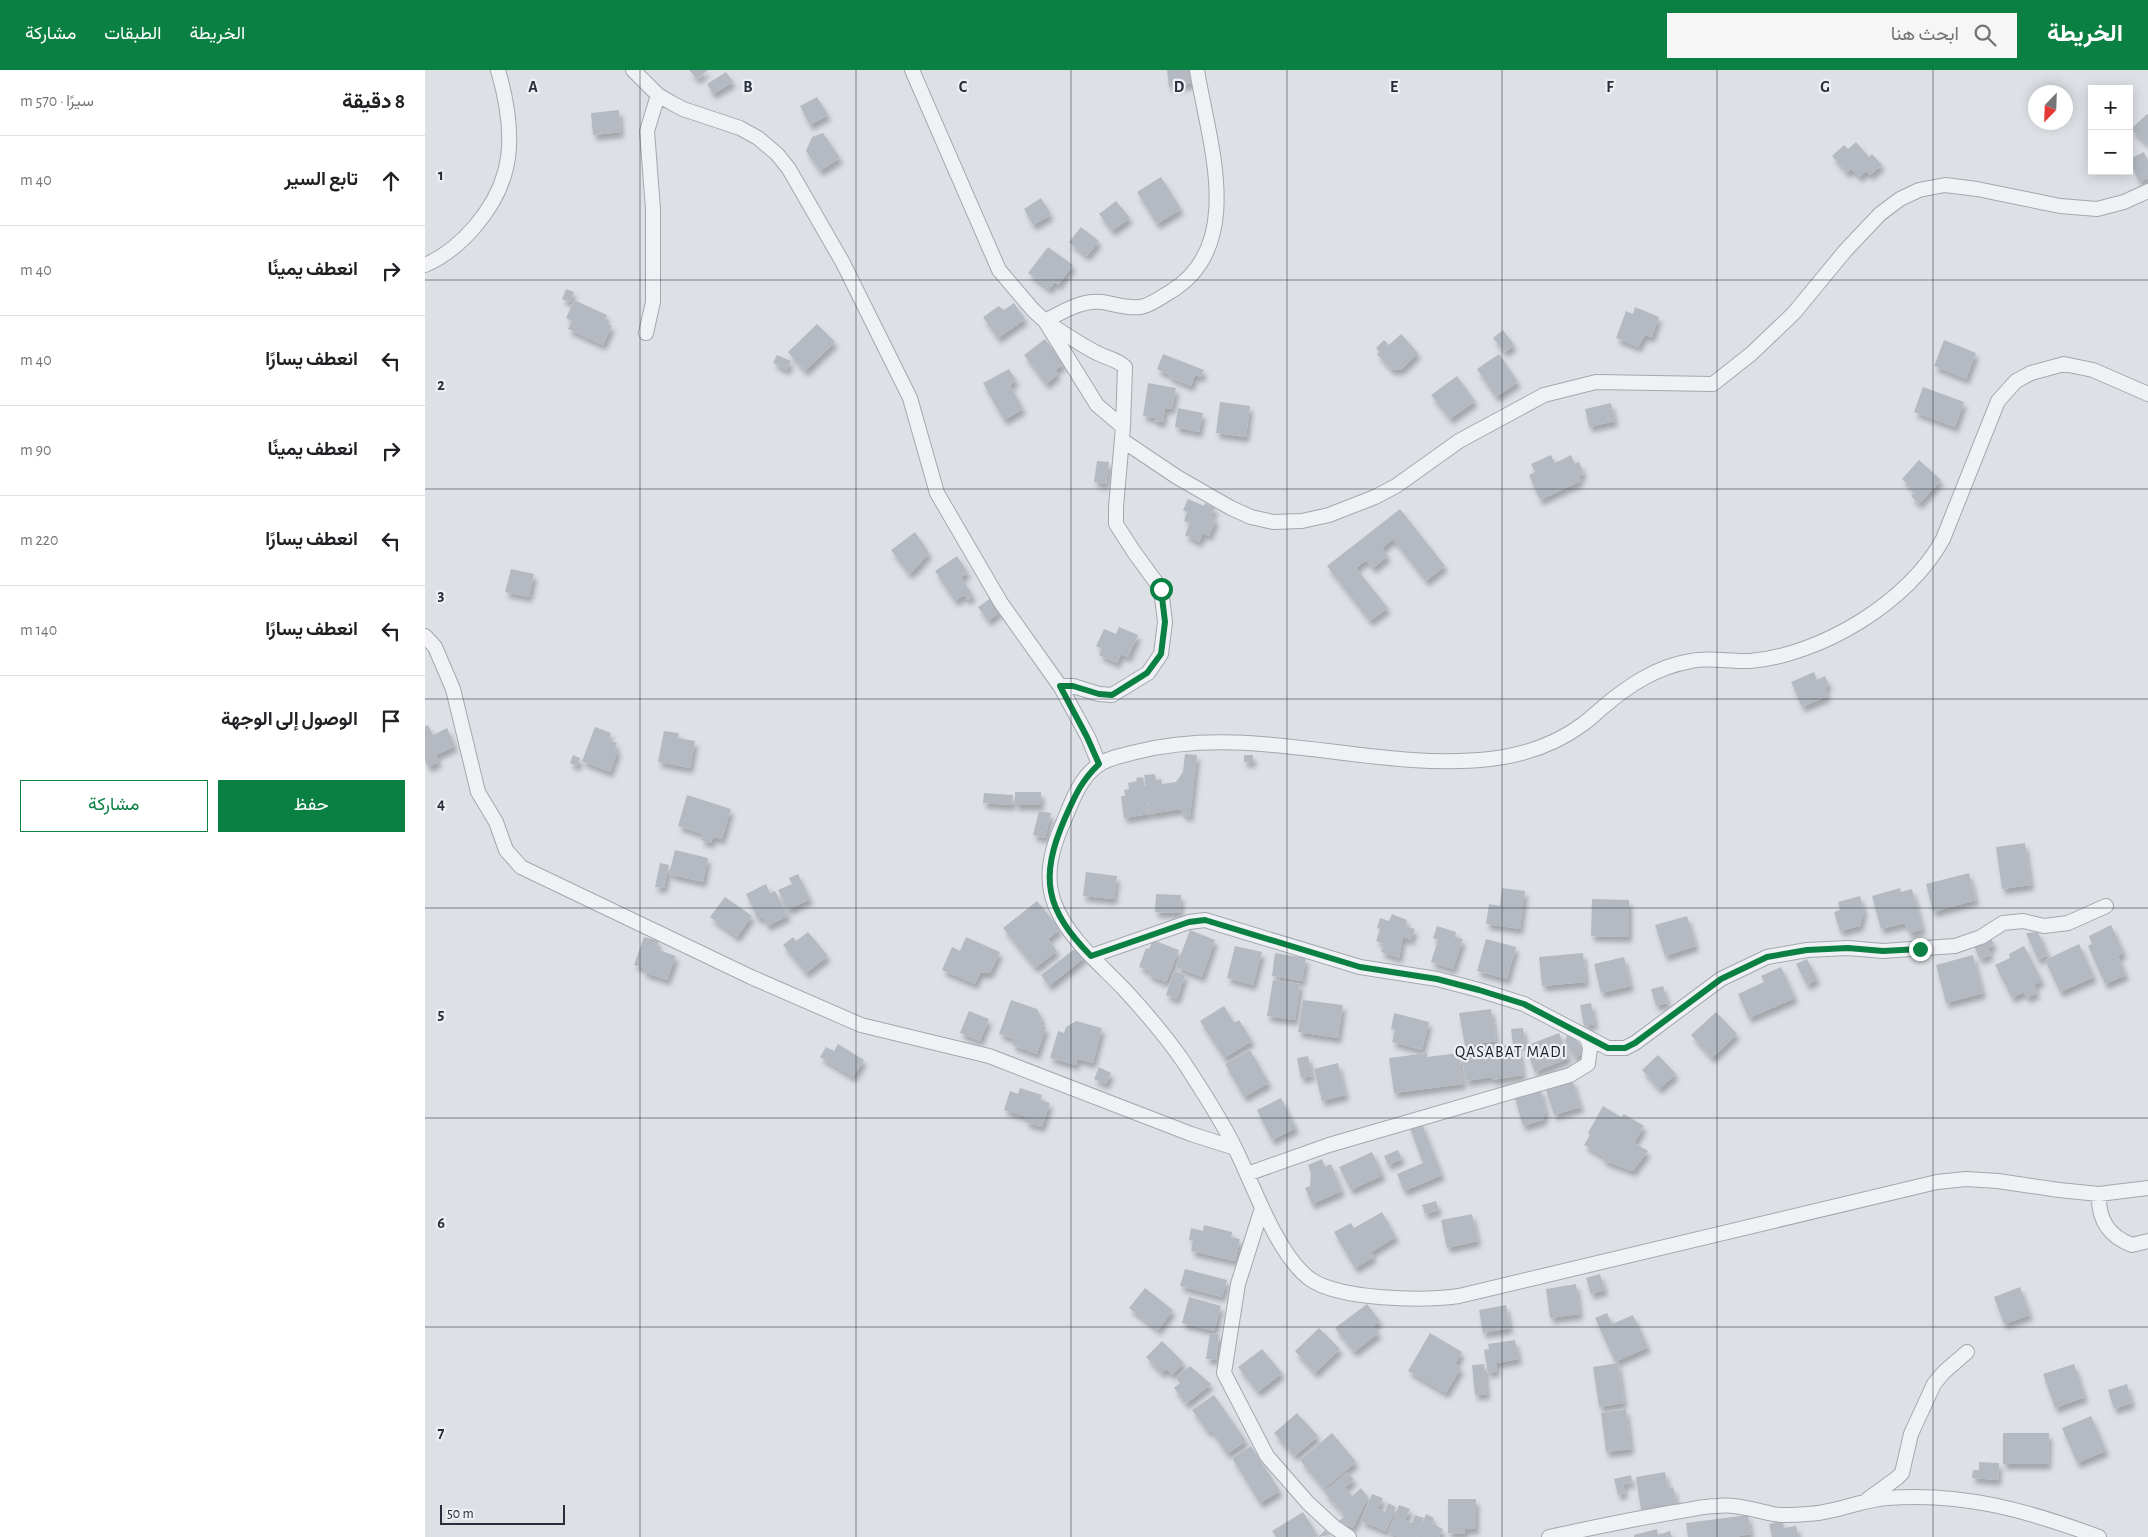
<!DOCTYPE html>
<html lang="ar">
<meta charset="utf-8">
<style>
body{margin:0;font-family:"Alegreya Sans",Vazirmatn,sans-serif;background:#f6f6f6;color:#202124;direction:rtl}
.controls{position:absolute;right:15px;top:15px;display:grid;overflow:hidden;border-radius:0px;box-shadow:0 2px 12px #0003}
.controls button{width:45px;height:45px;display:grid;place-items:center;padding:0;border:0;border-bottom:1px solid #e0e0e0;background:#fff;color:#202124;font:25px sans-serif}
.compass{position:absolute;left:1603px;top:15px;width:45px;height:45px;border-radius:50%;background:#fff;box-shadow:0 2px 12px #0003;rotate:203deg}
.scale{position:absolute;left:15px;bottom:12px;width:125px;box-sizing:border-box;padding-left:5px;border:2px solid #282f3b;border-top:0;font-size:14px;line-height:18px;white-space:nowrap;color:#282f3b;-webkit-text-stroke:4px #edeff4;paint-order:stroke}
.stop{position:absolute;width:15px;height:15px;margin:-11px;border:4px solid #0b8043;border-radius:50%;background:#fff}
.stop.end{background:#0b8043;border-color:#fff;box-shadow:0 1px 5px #0008}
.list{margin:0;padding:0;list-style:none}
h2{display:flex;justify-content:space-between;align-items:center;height:65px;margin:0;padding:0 20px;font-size:21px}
h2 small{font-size:16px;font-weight:400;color:#757577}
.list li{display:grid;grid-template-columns:32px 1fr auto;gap:15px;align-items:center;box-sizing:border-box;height:90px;padding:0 20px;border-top:1px solid #e0e0e0}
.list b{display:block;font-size:19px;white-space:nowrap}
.list em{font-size:16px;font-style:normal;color:#757577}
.actions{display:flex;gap:10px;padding:15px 20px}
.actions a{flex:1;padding:11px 0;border:1px solid #0b8043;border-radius:0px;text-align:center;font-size:18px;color:#0b8043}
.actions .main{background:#0b8043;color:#fff}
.icon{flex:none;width:28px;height:28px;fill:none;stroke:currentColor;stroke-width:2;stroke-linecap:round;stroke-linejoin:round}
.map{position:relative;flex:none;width:1723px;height:1467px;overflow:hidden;direction:ltr}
header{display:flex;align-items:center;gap:30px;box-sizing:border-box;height:70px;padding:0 25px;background:#0b8043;color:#fff}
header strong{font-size:24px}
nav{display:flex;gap:28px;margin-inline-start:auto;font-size:18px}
.search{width:350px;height:45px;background:#f6f6f6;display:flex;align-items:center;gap:12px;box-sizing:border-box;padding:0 18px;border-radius:0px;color:#757577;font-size:19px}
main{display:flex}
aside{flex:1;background:#fff}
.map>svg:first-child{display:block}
</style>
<header>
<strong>الخريطة</strong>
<div class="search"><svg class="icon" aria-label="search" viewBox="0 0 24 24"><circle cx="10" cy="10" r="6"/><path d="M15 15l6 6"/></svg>ابحث هنا</div>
<nav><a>الخريطة</a><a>الطبقات</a><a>مشاركة</a></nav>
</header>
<main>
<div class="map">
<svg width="1723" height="1467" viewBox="0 0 1723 1467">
<defs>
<filter id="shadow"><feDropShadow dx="3" dy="5.5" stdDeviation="2.5" flood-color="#0004"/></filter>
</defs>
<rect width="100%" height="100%" fill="#dde1e6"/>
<!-- building -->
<path fill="#b5bac2" filter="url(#shadow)" d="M264,0h19l-11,9z
M742,0h23l2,1 2,12 -25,4z
M301,2l7,10 -20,12 -6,-10z
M392,27l11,18 -18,10 -10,-19z
M194,40l2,22 -28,3 -2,-22z
M1722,44l1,1v30l-17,-16z
M398,63l17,25 -20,13 -14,-20 6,-14z
M1431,72l13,15 3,-3 10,11 -12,10 -3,-4 -8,6 -8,-8 -4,4 -15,-17 12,-11 4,4z
M1719,82l4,9v17l-9,4 -10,-23z
M736,107l20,32 -24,15 -20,-32z
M616,128l10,17 -18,10 -9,-16z
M691,131l14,17 -18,13 -13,-17z
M656,157l18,14 -12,15 -18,-14z
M623,177l25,18 -15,20 -3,-3 -6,7 -21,-16z
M141,219l8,3 -4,10 -8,-3z
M149,230l33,15 -3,7 8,4 -9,19 -35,-16 4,-8 -6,-3z
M589,233l11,16 -27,19 -15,-21 16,-11 5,4z
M1210,237l24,10 -7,20 -7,-2 -7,12 -22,-9 10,-27 7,3z
M392,254l18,18 -30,29 -17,-19z
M1078,260l11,15 -9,7 -12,-14z
M976,264l17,19 -16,16 -10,1 -15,-16 2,-2 -3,-4 8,-8 5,5z
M620,269l19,25 -9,6 3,4 -12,10 -22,-29z
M1519,270l32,13 -10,26 -32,-13z
M738,284l41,16 -3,7 -6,-2 -4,11 -22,-9 1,-2 -13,-6z
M1074,284l19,28 -22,15 -19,-28z
M352,285l14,6 -4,9 -14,-7z
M584,299l7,12 -6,4 13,24 -19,11 -21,-37z
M1032,306l18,25 -25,18 -19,-24z
M723,313l28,5 -4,21 -7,-1 -2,14 -9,-1v-3l-11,-2z
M1498,317l41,15 -9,25 -41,-15z
M795,332l30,4 -4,31 -30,-4z
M1186,333l4,18 -26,6 -4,-18z
M753,338l25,5 -4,19 -24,-5z
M1126,385l4,8 16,-8 4,9 4,-2 5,12 -5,2 2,5 -41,19 -11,-25 6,-3 -4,-8z
M1494,390l22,20 -22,24 -8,-8 4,-4 -13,-13z
M672,391l12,1 -3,22 -12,-2z
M763,429l16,7 1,-3 10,5 -4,9 5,2 -7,17 -6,-3 -4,9 -14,-7 5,-12 -6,-2 3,-9 -4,-2z
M975,439l45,57 -19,15 -33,-42 -11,9 6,8 -15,12 -7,-8 -10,8 32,40 -18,13 -43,-55z
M490,462l14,21 -13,15 -7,6 -18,-24z
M532,486l11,17 -7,4 12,19 -6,4 -3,-5 -9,6 -20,-30z
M86,499l23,5 -5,23 -24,-5z
M566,528l9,14 -12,9 -10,-14z
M694,557l19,8 -10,22 -7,-3 -4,9 -18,-8 3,-6 -6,-3 8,-17 12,5z
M1389,602l3,8 8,-4 4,9 -4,2 3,9 -26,11 -11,-25z
M3,655l5,10 14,-7 8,18 -19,9 3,7 -11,5 -3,-7v-34z
M170,657l16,6 -3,7 9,3 -2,5 3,2 -8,22 -28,-11z
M239,661l15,2 -1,5 17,3 -5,27 -32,-6z
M760,684l12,1 -7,62 -8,-3 -1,-5 -31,5 -6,-39 11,-1 1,6 5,-1 1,5 14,-2 7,-10z
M148,685l7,3 -3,8 -7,-3z
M819,685h9v7h-9z
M718,707l6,37 -25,4 -3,-22h4l-1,-6 5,-1 -1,-6 9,-2 -1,-3z
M590,722h26v13h-26z
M559,723l29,2 -1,10 -29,-2z
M262,725l44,14 -9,30 -9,-2 -2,6 -10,-3 2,-6 -25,-8z
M614,741l12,2 -6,25 -12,-3z
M1600,773l6,42 -29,4 -6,-42z
M250,780l33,8 -5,24 -34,-8z
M235,793l9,2 -5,23 -9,-1z
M661,802l31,4 -3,23 -31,-3z
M1544,803l7,27 -43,12 -7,-28z
M373,804l12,25 -22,11 -10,-20 14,-6 -3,-6z
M341,814l4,9 5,-2 13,25 -21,10 -4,-9 -5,2 -12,-25z
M1077,818l23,3 -5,38 -34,-5 3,-20 11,2z
M1475,818l1,4 11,-3 11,40 -14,4 -4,-10 -24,6 -9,-33z
M731,824l25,1 -1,18 -25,-1z
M1435,826l4,15 -4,15 -20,5 -6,-19 6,-2 -2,-8z
M300,827l27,19 -15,21 -27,-20z
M1167,829l37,1v37l-38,-1z
M612,831l23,28 -12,10 9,12 -22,17 -32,-40z
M967,844l15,6 -2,6 10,3 -4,11 -8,-3 -4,21 -18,-6 3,-8 -8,-3 4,-12 -3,-1 3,-10 9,3z
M1262,846l9,30 -31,10 -10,-31z
M1686,855l13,28 -6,3 8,19 -21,9 -17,-38 4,-2 -3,-8z
M1012,856l19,6 -1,5 8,2 -10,30 -22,-7 7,-22 -5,-2z
M765,860l25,10 -13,37 -26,-10z
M383,862l20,24 -22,17 -23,-28 10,-8 3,4z
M1613,862l10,23 -10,5 -12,-27z
M219,867l15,4 -3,8 20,7 -9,24 -24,-8 1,-4 -10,-3z
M541,867l34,15 -10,21h-10l-5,11 -33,-14 10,-23 8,4z
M1565,867l4,8 -6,3 3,7 -11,4 -7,-15z
M1061,869l30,8 -9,32 -30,-8z
M728,870l26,10 -13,32 -18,-7 2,-4 -11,-4 7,-19 3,1z
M1654,874l15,33 -34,15 -15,-32z
M810,876l27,6 -9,33 -26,-7z
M1599,876l18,35 -8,4 3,8 -10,5 -3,-6 -12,6 -17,-33 15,-7 -1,-4z
M652,877l8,10 -36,29 -8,-11z
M850,883l31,5 -4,23 -30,-5z
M1158,883l3,29 -44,4 -3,-29z
M1548,885l10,38 -37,10 -10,-38z
M1199,887l7,29 -30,7 -7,-29z
M1382,889l10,20 -10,6 -11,-21z
M1356,897l14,31 -46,20 -11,-24 26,-12 -3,-6z
M749,901l11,4 -8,24 -11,-4z
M848,910l27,4 -5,36 -28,-4z
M1238,916l5,17 -12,3 -5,-17z
M586,930l26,9 5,10 -2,6 6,2 -9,27 -25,-9 2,-6 -15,-5z
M878,930l40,5 -5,33 -40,-6z
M1166,933l4,21 -11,2 -4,-21z
M799,936l10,17 5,-3 13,21 -28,17 -24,-37z
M1066,939l5,32 -31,5 -6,-33z
M544,941l20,8 -9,22 -20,-8z
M1291,942l21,22 -25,24 -21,-23z
M969,943l35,9 -7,28 -30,-8 3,-12 -4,-1z
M651,951l26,7 -9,35 -16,-4 -1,6 -26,-7 8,-27 6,2 2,-6z
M1098,958l2,16 -12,1 -2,-16z
M1134,963l10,25 -34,14 -10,-26z
M1143,963l11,10 6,9 -10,6 -10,-17z
M413,974l26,16 -11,17 -33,-20 6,-10 8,4z
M1082,975l1,5 11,-1 4,26 -31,5v-3l-26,4 -5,-29z
M825,980l19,33 -25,14 -19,-33z
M1002,983v4l32,-4 4,31 -69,9 -5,-35z
M1233,985l18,19 -17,15 -17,-19z
M883,986l4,20 -11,2 -4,-20z
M913,993l8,32 -24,6 -8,-32z
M674,997l12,6 -5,11 -12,-5z
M1147,1009l9,28 -27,8 -9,-28z
M595,1018l22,7 -2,5 10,3 -8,24 -17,-5 2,-5 -23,-7 6,-19 8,3z
M1115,1018l6,23 -3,9 -20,6 -9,-31z
M856,1028l15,30 -24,12 -15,-30z
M1178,1036l18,11 3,-3 20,12 -10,17 14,8 -15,20 -31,-11 2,-3 -20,-12 6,-10 -2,-2z
M996,1052l21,53 -38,16 -7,-17 26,-11 -14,-37z
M973,1080l4,9 -14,6 -4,-9z
M947,1082l11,23 -32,15 -12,-23z
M897,1089l3,8 6,-3 11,27 -30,13 -7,-16 5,-2 1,-13 -3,-8z
M1011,1131l3,9 -14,4 -3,-9z
M957,1142l14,25 -25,15 3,5 -19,11 -21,-36 17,-9 3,5z
M1047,1144l6,27 -31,7 -6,-28z
M779,1155l28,7 -1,5 9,2 -5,22 -44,-10 2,-10 -4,-1 2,-12 12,3z
M760,1199l42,11 -5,17 -42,-11z
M1175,1204l5,16 -14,4 -5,-16z
M1151,1214l4,30 -30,4 -4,-29z
M1595,1217l10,28 -26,9 -10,-27z
M720,1218l28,22 -15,20 -29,-22z
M764,1227l32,9 -7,25 -32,-8z
M942,1234l13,17 -7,5 6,7 -25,19 -19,-24z
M1081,1235l4,23 -27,5 -4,-23z
M1182,1243l5,11 21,-9 15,32 -33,15 -20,-44z
M894,1258l21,21 -25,24 -20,-22z
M785,1263l9,1 -3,26 -10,-1z
M1005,1263l32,19 -7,12 6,4 -15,25 -38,-22z
M1090,1270l4,19 -23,4 1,8 -9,2 -4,-23 5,-1 -1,-5z
M737,1271l22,22 -12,12 -6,-6 -4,4 -16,-16z
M837,1279l20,24 -24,19 -20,-25z
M1193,1293l6,40 -25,4 -6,-40z
M1059,1294l3,30 -12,1 -3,-30z
M1649,1294l11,33 -30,11 -12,-34z
M765,1296l21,18 -25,20 -12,-16 6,-5 -4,-5z
M1702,1314l5,19 -18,6 -6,-19z
M789,1325l32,46 -19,13 -16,-24 -3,2 -16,-22z
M1201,1339l5,40 -25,3 -5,-39z
M872,1343l21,23 -23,20 -21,-23z
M1666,1346l15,35 -29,12 -15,-35z
M907,1363l24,29 -32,27 -24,-29z
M1578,1363h46l-1,31h-45z
M826,1376l29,45 -20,12 -28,-45z
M1554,1392l20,1 -1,17 -26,-2 1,-8h6z
M922,1402l7,8 -9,7 7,9 9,-8 7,9 -15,31 -14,-7 6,-5 -21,-24z
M1240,1402l3,16 5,-1 4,17 -36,6 -5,-33z
M1206,1405l1,7 -9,2 2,9 -7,2 -4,-16z
M947,1424l11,4 -5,11 7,3 3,-9 8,4 -10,24 -25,-10z
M1023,1429h28v30h-11v5l-17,-1z
M974,1435l11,4 -5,11 7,3 3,-8 9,3 -8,19h-17l-11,-5z
M878,1442l15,24 -42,1 -4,-6z
M1001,1444l8,4 -2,6 11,5 -4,8h-22z
M1323,1445l3,19 -17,3h-46l-2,-14z
M1358,1451l1,7 12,-2 3,11h-27l-3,-13z
M1232,1459l1,6 12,-4 2,6h-38v-2z
M900,1460l5,5 -12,2z"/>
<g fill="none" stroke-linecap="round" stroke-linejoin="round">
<!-- street casing -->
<g stroke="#a3a8af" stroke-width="16">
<path id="street" d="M208,0l25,25 12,7 13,7 57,19 18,10 19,16 12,15 54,94 67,135 27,95 64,110 59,83 28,51 11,27
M487,0l87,200 34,40 12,11 52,84 26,22 -7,80v17l18,28 27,37 4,33 -4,32 -13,19 -36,22 -13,-1 -26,-8h-13
M0,195c35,-15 70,-55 80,-93 9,-32 2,-71 -7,-102
M221,263l7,-31v-93l-6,-78 11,-36
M1723,324l-55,-24 -29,-6 -33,9 -15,8 -18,20 -55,138c-34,63 -122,116 -193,122 -20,1 -40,-4 -59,0 -35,6 -62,24 -89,47 -6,5 -12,11 -19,16 -28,21 -59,31 -93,35 -118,13 -236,-37 -354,-7 -12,3 -29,6 -39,14 -18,13 -26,38 -34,57 -12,27 -19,54 -8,82 14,34 44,58 69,84 21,23 41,46 59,72 18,28 37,56 52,87 18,36 42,107 75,131 30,21 113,22 149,17l478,-114 29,-3 32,2 61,9 40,4 49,-6
M698,357l2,-60c-10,-9 -17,-8 -28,-14 -18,-9 -35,-21 -52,-32 19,-10 36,-21 57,-19 13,2 25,7 38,5 10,-1 21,-10 30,-15 77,-46 38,-152 27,-222
M697,370l55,37 54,31 20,9 22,5 29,-1 27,-6 46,-18 21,-11 63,-45 85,-46 52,-13 117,2 38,-30 43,-41 51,-62 35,-37 20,-15 19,-9 26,-5 32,4 83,17 37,3 27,-7 24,-11
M0,566l10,11 18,42 25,103 18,30 10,28 15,17 230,110 110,48 128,31 202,78 44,14
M666,886l98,-34 16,-2 155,47 77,12 42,11 45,14 84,44h17l10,-5 86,-64 46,-22 40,-7 41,-2 35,3 72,-5 26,-9 22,-14 20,-2 21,5 24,-3 38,-17
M822,1104l82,-29 241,-70 18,-11 2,-16 -3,-10
M1674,1124c-1,25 9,42 33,51l16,-4
M837,1138l-24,76 -14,89 43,83 41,47 26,24 15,10
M1443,1429l29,-21 5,-5 9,-39 23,-50 10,-12 23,-20
M1124,1467c42,-9 84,-18 126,-25 14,-2 28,-6 42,-6 19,-2 37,4 56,8 10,2 23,1 34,0 28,-1 53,-14 81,-16 75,-6 141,13 211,39"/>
</g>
<!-- street -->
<use href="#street" stroke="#f0f1f5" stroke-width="14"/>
</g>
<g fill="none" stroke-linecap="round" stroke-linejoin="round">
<!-- route -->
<path stroke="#0b8043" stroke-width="6" d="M736,519l4,33 -4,32 -14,19 -35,22 -13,-1 -26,-8h-13l27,51 12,27c-18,17 -24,32 -34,54 -26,60 -20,91 26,138l98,-34 16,-2 155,47 77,12 42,11 45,14 84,44h17l10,-5 86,-64 46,-22 40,-7 41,-2 35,3 37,-2"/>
</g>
<!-- grid -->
<path fill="none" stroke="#282f3b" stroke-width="1" stroke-opacity="0.55" d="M215,0v1467M431,0v1467M646,0v1467M862,0v1467M1077,0v1467M1292,0v1467M1508,0v1467M0,210h1723M0,419h1723M0,629h1723M0,838h1723M0,1048h1723M0,1257h1723"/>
<g text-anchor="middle" stroke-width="4.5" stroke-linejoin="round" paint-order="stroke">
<!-- quarter labels -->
<g font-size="16" letter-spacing="1" fill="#1a202c" stroke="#edeff4">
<text x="1086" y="987">QASABAT MADI</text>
</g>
</g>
<g font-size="16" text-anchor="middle" font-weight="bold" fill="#282f3b" stroke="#edeff4" stroke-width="4.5" stroke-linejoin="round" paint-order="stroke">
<text x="108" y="22">A</text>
<text x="323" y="22">B</text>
<text x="538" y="22">C</text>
<text x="754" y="22">D</text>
<text x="969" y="22">E</text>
<text x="1185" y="22">F</text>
<text x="1400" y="22">G</text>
<text x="16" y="110">1</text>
<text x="16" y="320">2</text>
<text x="16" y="530">3</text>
<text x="16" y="739">4</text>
<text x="16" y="949">5</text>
<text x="16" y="1158">6</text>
<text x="16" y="1368">7</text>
</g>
</svg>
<div class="controls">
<button>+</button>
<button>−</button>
</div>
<svg class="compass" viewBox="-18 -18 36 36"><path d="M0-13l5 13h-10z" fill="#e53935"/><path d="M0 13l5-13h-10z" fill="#757577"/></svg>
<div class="scale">50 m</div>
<div class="stop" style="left:736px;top:519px"></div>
<div class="stop end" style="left:1495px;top:879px"></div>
</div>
<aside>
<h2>8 دقيقة<small>سيرًا · 570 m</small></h2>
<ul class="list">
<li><svg class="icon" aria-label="ahead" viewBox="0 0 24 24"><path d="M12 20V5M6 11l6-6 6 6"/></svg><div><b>تابع السير</b></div><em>40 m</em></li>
<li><svg class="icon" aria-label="right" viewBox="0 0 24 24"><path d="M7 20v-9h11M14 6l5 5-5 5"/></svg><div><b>انعطف يمينًا</b></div><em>40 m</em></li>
<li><svg class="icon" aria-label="left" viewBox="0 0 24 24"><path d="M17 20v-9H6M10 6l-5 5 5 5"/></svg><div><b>انعطف يسارًا</b></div><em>40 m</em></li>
<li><svg class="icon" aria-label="right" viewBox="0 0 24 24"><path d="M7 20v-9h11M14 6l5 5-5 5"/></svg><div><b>انعطف يمينًا</b></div><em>90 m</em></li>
<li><svg class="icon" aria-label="left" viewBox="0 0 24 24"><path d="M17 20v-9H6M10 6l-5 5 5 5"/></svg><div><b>انعطف يسارًا</b></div><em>220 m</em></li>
<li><svg class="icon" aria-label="left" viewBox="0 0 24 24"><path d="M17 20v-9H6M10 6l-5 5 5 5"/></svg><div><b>انعطف يسارًا</b></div><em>140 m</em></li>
<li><svg class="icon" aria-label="arrive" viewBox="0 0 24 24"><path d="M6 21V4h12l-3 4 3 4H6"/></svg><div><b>الوصول إلى الوجهة</b></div></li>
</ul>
<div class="actions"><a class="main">حفظ</a><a>مشاركة</a></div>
</aside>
</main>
